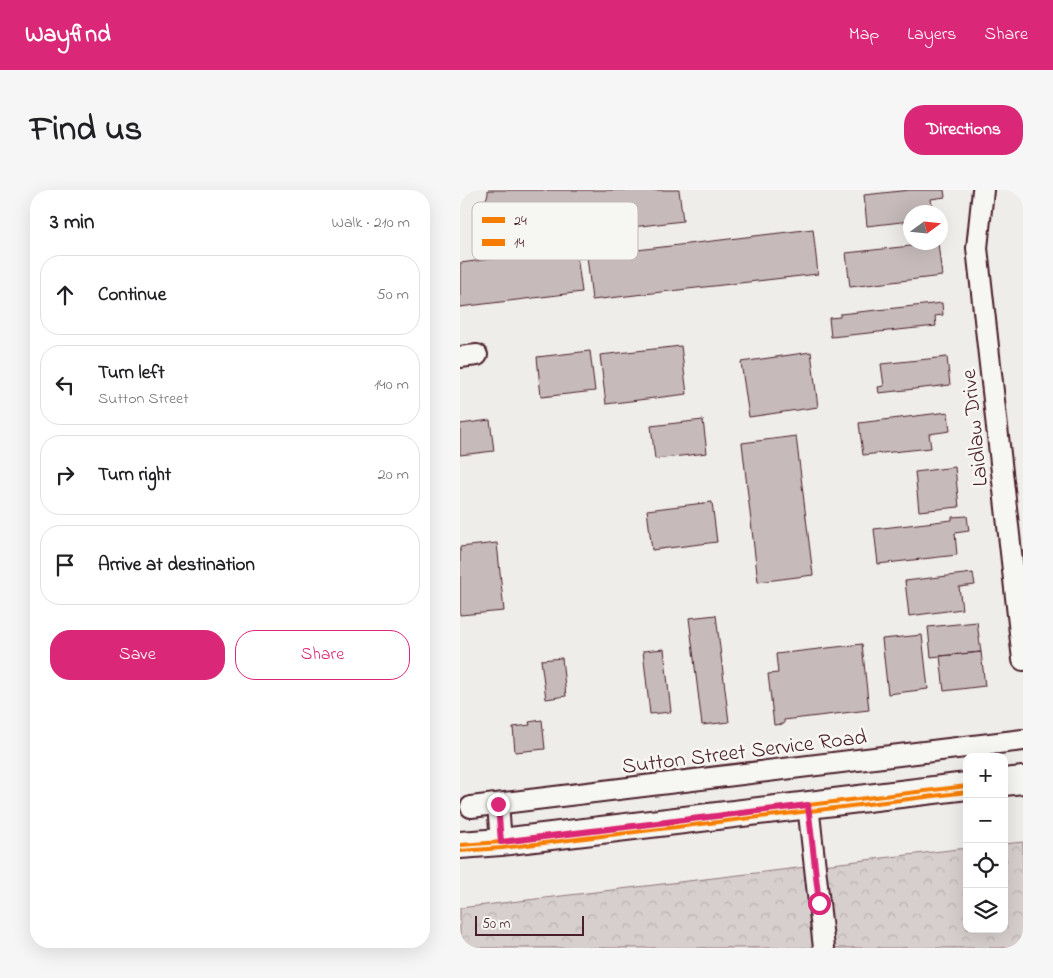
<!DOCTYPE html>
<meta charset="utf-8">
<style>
body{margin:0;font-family:"Indie Flower",sans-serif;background:#f6f6f6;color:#202124}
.controls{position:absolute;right:15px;bottom:15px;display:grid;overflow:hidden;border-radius:10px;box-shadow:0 5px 20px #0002}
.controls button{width:45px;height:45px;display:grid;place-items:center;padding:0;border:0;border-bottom:1px solid #e0e0e0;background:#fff;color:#202124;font:25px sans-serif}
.compass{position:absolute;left:443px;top:15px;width:45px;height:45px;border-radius:50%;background:#fff;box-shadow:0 5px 20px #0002;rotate:75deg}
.scale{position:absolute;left:15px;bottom:12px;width:109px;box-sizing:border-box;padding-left:5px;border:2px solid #4a1f2b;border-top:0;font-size:14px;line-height:18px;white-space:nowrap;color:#4a1f2b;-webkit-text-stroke:4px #f6f6f2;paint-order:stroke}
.stop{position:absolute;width:15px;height:15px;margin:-11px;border:4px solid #db2777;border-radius:50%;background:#fff}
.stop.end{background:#db2777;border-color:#fff;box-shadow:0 1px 5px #0008}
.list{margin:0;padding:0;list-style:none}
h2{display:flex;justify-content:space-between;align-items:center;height:65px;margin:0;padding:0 20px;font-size:21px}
h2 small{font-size:16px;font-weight:400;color:#757577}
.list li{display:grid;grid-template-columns:32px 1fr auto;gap:15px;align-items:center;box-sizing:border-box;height:80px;margin:0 10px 10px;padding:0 10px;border:1px solid #e0e0e0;border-radius:20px}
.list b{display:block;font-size:19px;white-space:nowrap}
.list p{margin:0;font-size:16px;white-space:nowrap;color:#757577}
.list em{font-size:16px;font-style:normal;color:#757577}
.actions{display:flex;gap:10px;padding:15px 20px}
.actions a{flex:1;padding:11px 0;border:1px solid #db2777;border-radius:20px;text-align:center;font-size:18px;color:#db2777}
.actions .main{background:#db2777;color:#fff}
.icon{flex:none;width:28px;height:28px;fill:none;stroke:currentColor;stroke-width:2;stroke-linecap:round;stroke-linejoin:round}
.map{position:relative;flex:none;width:563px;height:758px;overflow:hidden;border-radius:20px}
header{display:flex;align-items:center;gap:30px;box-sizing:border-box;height:70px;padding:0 25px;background:#db2777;color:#fff}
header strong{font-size:24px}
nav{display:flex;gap:28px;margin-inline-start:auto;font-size:18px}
.intro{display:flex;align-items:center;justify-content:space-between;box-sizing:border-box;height:120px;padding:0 30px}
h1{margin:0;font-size:35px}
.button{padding:12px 22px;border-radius:20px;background:#db2777;color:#fff;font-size:18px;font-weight:700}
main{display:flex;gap:30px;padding:0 30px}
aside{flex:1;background:#fff;border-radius:20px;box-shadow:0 5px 20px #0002}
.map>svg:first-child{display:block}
</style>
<header>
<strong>Wayfind</strong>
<nav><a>Map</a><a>Layers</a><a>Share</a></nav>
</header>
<div class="intro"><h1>Find us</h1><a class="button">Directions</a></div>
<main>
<aside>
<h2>3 min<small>Walk · 210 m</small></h2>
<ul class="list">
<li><svg class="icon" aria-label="ahead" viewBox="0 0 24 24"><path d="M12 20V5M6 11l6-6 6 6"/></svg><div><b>Continue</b></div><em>50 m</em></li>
<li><svg class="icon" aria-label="left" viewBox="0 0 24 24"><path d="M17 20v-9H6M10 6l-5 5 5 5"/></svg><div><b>Turn left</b><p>Sutton Street</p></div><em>140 m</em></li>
<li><svg class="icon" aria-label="right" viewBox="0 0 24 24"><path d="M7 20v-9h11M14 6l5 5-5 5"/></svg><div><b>Turn right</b></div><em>20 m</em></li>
<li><svg class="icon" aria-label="arrive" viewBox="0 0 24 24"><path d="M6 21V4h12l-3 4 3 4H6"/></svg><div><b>Arrive at destination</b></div></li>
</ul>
<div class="actions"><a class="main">Save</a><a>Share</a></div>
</aside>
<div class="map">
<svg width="563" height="758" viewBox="0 0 563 758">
<defs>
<pattern id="forest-crowns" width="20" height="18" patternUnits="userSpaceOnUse" patternTransform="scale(1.25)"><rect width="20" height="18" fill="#d7cfce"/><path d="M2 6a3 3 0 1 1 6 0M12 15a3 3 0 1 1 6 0" fill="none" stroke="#bab1b1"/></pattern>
</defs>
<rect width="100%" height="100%" fill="#efedea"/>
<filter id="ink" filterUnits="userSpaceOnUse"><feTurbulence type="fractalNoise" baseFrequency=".02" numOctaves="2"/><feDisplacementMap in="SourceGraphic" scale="10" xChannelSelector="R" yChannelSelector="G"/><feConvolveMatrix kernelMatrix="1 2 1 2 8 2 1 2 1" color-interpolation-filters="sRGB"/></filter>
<g filter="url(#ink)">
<!-- forest -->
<path fill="url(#forest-crowns)" stroke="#90777c" d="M563,652v106h-563v-40l507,-60v81h37v-85z"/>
<!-- building -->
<path fill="#c6babb" stroke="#4a1f2b" d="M28,0h191l4,31 -178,21 -1,-15 -10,1 -2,-20 -8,-4 4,-10z
M450,0h34l1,7 -14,2 2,13h-23v9l-43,5 -3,-31z
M353,39l5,45 -226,26 -5,-44z
M478,53l4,33 -92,11 -4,-34z
M116,58l6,44 -122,15v-44z
M482,113l1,12 -8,1 1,10 -105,11 -2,-19 11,-1v-3z
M221,156l6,48 -81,10 -6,-49z
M130,161l5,40 -54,6 -4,-40z
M351,162l7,55 -69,10 -8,-55z
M487,167l3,28 -71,8 -1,-6 6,-1 -3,-22z
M488,222l2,19 -21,3 2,14 -68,7 -4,-32z
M30,230l4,31 -34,4v-31z
M243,230l4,33 -52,6 -4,-33z
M336,246l17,139 -55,7 -16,-139z
M495,277l4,40 -40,4 -4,-39z
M252,312l5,40 -65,8 -5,-40z
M507,326l2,15 -14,2 2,22 -79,9 -4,-35 78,-9v-3z
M37,353l7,68 -44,4v-68z
M513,383l2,12 -16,2 3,22 -53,7 -4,-35z
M256,425l13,107 -27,3 -13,-107z
M517,432l4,30 -50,5 -3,-30z
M462,445l6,54 -40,5 -6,-55z
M402,454l7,66 -85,10v4l-10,1 -6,-51 10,-1 -2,-19z
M204,459l7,63 -21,2 -7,-63z
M521,462l4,34 -41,5 -4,-35z
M102,468l4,38 -20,3 -5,-39z
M82,530l3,29 -30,3 -2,-25 17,-2 -1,-3z"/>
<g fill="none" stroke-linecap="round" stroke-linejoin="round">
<!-- minor casing -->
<g stroke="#4a1f2b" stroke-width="24">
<path id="minor" d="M523,0l-6,58 46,412
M0,167l17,-2
M38,614l3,38
M348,615l16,143
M11,617l552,-67"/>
</g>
<!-- major casing -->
<g stroke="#4a1f2b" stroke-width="30">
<path id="major" d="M544,592l19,-2
M0,655l41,-3 466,-56"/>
</g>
<!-- minor -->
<use href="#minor" stroke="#f6f6f2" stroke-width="20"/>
<!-- major -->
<use href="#major" stroke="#f6f6f2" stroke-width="26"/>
<!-- bus-1 casing -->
<g stroke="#f6f6f2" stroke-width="8">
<path id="bus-1" d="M0,655l41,-3 466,-56"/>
</g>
<!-- bus-2 casing -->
<g stroke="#f6f6f2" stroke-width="8">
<path id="bus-2" d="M0,661l42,-3 465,-56"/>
</g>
<!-- bus-1 -->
<use href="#bus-1" stroke="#f67d02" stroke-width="4"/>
<!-- bus-2 -->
<use href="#bus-2" stroke="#f67d02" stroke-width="4"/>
</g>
</g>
<g fill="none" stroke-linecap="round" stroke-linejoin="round" filter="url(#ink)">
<!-- route -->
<path stroke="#db2777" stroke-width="6" d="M38,614l3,38 307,-37 11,98"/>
</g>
<g text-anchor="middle" stroke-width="5" stroke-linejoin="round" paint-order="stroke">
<!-- street labels -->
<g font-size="22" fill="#4a1f2b" stroke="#f6f6f2">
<text transform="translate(513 238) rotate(-96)" y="8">Laidlaw Drive</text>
<text transform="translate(284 560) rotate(-7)" y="8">Sutton Street Service Road</text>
</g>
</g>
<!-- legend -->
<rect x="12" y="12" width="166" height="58" rx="8" fill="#f6f6f2" stroke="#c2b6b6" stroke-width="1"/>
<rect x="22" y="27" width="23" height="6" fill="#f67d02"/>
<rect x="22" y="49" width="23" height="7" fill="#f67d02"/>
<g font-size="14" fill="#4a1f2b">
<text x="54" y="35">24</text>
<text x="54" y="57">14</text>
</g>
</svg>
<div class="controls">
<button>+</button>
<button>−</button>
<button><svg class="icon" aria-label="locate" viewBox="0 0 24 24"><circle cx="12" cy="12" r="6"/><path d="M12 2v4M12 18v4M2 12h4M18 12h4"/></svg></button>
<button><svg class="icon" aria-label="layers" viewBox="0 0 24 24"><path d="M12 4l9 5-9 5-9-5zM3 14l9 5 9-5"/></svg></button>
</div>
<svg class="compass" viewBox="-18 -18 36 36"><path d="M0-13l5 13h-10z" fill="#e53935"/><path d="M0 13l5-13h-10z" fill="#757577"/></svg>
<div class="scale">50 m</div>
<div class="stop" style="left:359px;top:713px"></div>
<div class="stop end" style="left:38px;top:614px"></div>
</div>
</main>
